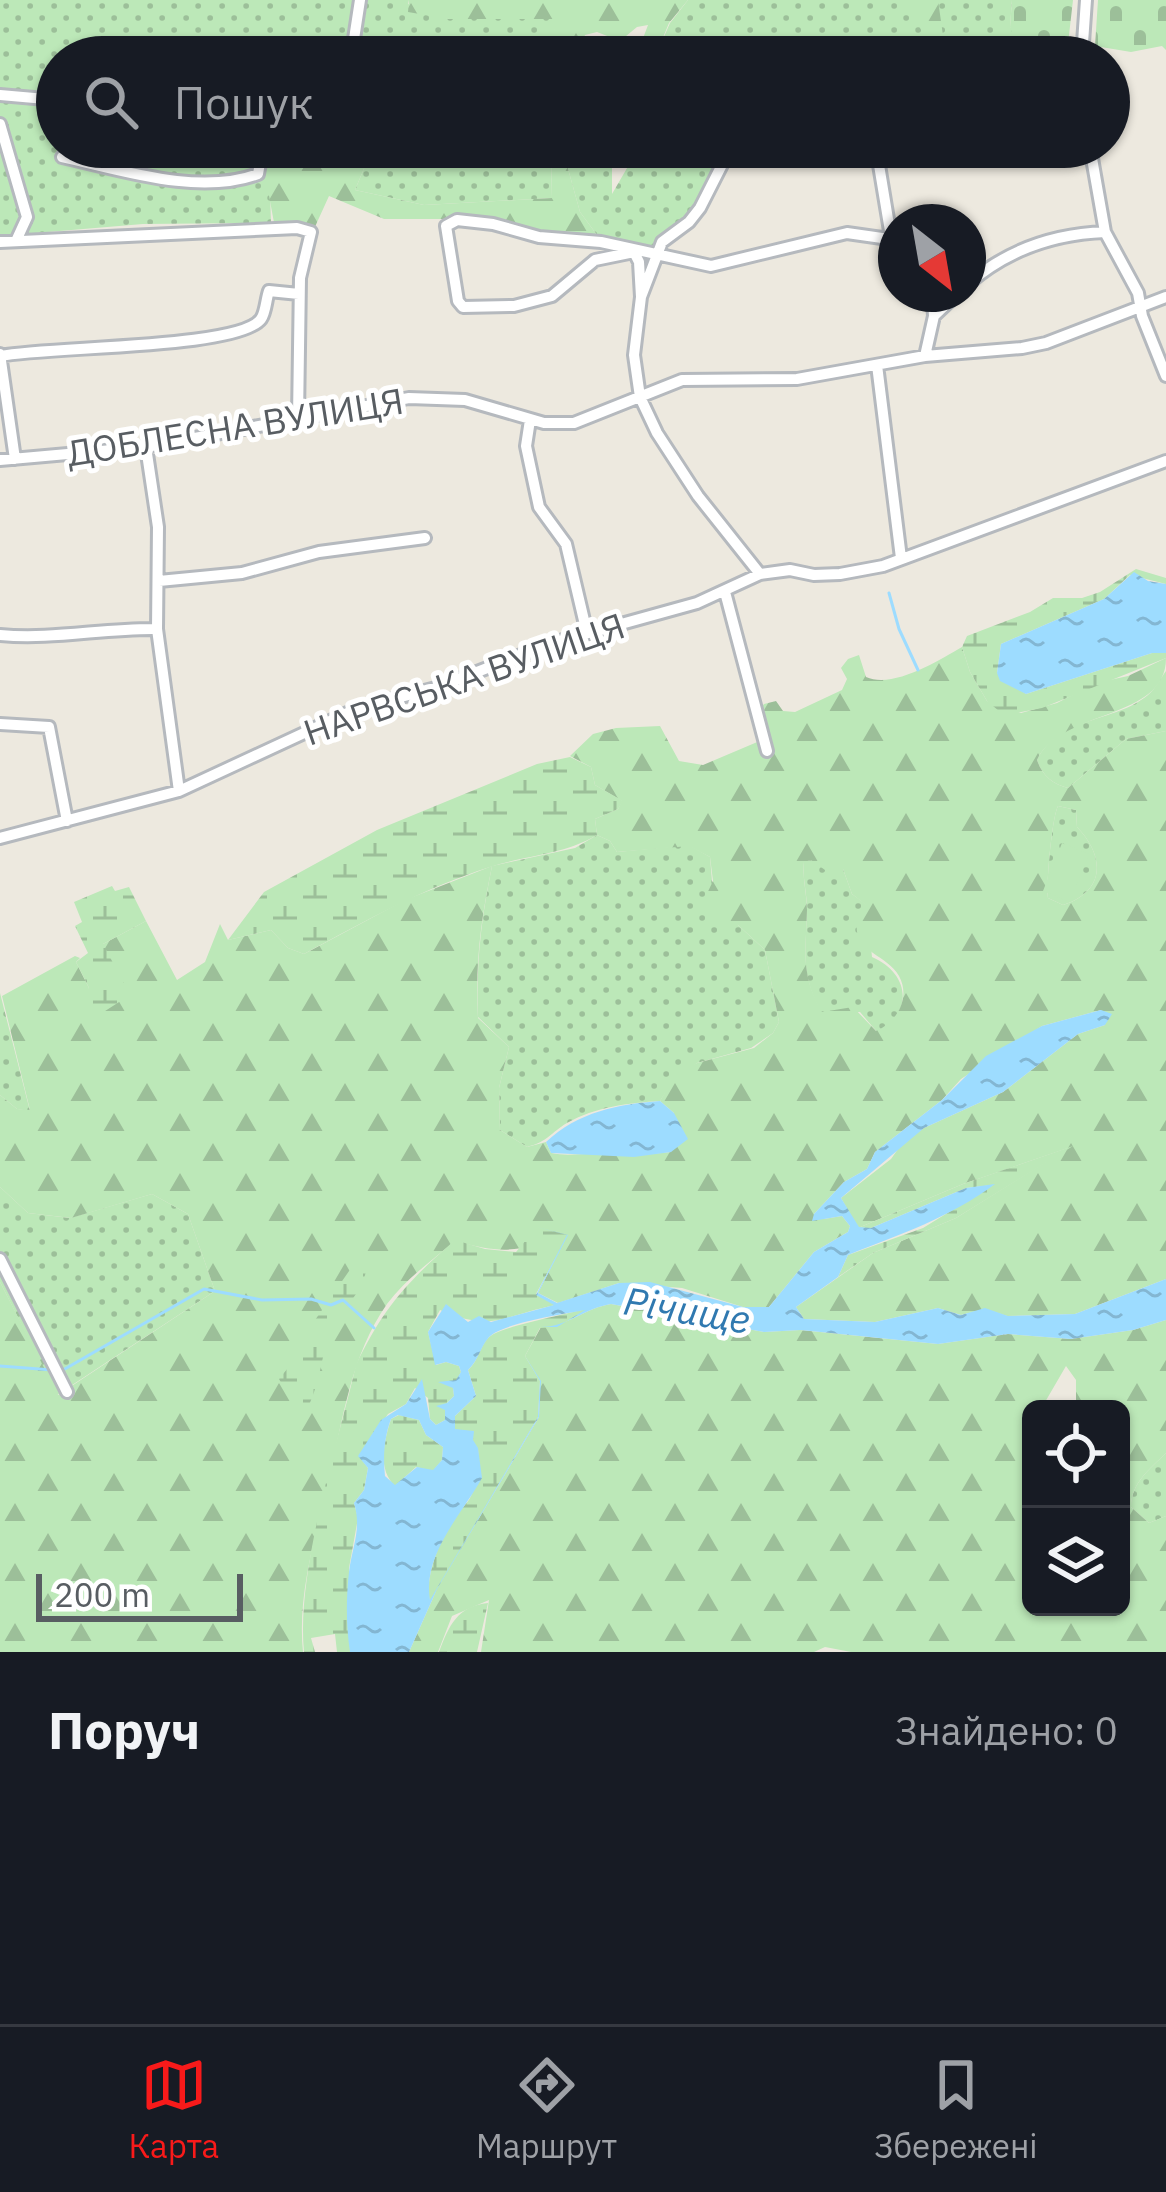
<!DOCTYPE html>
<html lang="uk">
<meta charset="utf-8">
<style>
body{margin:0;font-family:"IBM Plex Sans",sans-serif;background:#20242c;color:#f1f3f6}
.controls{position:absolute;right:36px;bottom:36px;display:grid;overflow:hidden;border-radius:18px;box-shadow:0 3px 9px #0004}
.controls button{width:108px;height:108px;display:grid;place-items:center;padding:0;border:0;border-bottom:3px solid #363941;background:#171b24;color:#f1f3f6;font:60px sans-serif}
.compass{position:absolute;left:878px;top:204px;width:108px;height:108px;border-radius:50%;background:#171b24;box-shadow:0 3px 9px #0004;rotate:149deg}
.scale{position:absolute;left:36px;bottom:30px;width:207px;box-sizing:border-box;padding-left:12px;border:6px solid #585d62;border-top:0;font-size:33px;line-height:42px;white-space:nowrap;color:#585d62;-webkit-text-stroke:9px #fff;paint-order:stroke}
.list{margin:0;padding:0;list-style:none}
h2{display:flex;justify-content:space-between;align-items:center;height:156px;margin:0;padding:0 48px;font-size:51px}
h2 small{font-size:39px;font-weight:400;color:#9ea1a6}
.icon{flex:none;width:66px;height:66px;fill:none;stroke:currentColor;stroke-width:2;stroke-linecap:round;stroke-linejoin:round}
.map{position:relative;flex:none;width:1166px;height:1652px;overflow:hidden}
.search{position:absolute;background:#171b24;box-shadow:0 3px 9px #0004;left:36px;right:36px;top:36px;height:132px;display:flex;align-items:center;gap:30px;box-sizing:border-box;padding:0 42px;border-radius:66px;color:#9ea1a6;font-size:45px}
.sheet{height:372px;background:#171b24}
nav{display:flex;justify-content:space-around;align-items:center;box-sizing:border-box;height:168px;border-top:3px solid #363941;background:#171b24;font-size:33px;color:#9ea1a6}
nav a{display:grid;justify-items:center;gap:6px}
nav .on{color:#f81a1a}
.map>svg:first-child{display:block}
</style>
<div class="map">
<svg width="1166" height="1652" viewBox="0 0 1166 1652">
<defs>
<pattern id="grass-dots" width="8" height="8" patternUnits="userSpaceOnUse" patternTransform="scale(3)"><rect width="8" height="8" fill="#bce8b8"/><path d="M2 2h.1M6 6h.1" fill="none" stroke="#9cbf99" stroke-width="1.8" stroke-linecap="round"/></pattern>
<pattern id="forest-firs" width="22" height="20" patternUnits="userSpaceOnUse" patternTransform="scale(3)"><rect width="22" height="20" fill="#bce8b8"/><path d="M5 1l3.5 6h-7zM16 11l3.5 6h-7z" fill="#9cbf99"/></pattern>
<pattern id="wetland-marsh" width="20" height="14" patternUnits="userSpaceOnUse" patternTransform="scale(3)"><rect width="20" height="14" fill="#bce8b8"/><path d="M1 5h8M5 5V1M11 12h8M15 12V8" fill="none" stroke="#9cbf99"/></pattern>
<pattern id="cemetery-stones" width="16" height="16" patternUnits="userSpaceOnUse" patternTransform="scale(3)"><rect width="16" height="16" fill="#bce8b8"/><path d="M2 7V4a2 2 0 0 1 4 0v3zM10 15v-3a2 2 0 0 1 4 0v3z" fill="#9cbf99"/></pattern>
<pattern id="water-ripples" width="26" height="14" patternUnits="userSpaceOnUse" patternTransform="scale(3)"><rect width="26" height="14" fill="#9ddcff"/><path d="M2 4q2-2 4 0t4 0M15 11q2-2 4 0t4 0" fill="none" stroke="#83b6d2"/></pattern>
</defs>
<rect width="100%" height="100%" fill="#ede9df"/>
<!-- grass -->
<path fill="url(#grass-dots)" d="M0,0h409l-1,4 41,15h107l-4,38h-298l-12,-8 -2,8h-183v41l-57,-5z
M688,0h324l-2,27 19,18 39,-1 2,13h-415l15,-34z
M0,98l57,5v44h203l10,46 1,30 -128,1 -143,12z
M373,147h173l5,12 1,39 -128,7 -69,-15z
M562,147h50v47l22,-38 -1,-9h95l-32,63 -27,18 -10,12 -4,18 -12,18 -8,-27 -38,-14 -17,-23z
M1166,671v60l-40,8 -58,49c-16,-4 -26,-13 -31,-28 22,-44 77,-37 111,-65 7,-6 13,-17 18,-24z
M1058,806l18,4 1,17c28,29 29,64 -14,78l-15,-7c-2,-14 4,-81 10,-92z
M597,835l13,6 7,11 72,-7 21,12 2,24 26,44 27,25 14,72 -6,11 -22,15 -54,15 -26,21 -11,17c-31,2 -65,6 -93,22 -17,10 -18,18 -40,24l-27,-17 -1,-42 10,-41 -31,-30c-2,-55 3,-97 14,-151l83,-18z
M811,860l32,9 9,25 15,11 5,52c37,16 43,55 5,75l-17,-20h-39c-21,-39 -15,-60 -14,-103 0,-16 -5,-32 -3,-48z
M0,993l30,118 -13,-2 -17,-14z
M0,1187l28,26 42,5 82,-24 36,20 27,77 -158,104 -57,-113z
M1166,1453v63l-17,7 -18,-16c0,-24 19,-38 35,-54z"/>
<!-- forest -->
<path fill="url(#forest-firs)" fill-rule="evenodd" d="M409,0h279l-19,23 -14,34h-19l12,-32 -11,2 -17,14 -23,-9 -12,3 -9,22h-24l3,-38h-106l-41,-7z
M914,0h24l8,57h-55l7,-10 13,-4 14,9 5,-2 -17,-38z
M260,147h113l-18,43 69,15 128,-7 -1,-39 -5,-12h16l18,65 17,23 -8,5 -141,-21h-64l-55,-23 -15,33 -39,-1z
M962,647l8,25 17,29 34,12 36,-10 39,-20 32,-7 38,-18c0,63 -104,50 -129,102 5,15 15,24 31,28l58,-49 40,-8v548l-91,35 -68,2 -22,-7 -24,6 -23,-7 -63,14 -71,-3 -8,-12 77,-54 83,-35 112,-70 -105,36 -105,44 -17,-30 50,-39 12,-17 21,-14 79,-36 75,-58 27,-9 -4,-15 -59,16 -81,53 -19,21 -67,52 -8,17 -23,13 -30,32 10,5 18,-3 8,10 -2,6 -34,20 -45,55h-26l-61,-19 -63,-5 -61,20 -20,-10 29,-57c-49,15 -62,19 -112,5 -24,20 -49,38 -68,63 -36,51 -44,115 -58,175 -13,56 -32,115 -26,173h-303v-370l58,113 157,-104 -27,-77 -36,-20 -81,24 -43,-5 -28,-26v-92l17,14 13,1 -28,-114 73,-40 5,2 -4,4 13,26 -5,18 19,-62 43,-23 31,59 28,-18 15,-38 8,16 43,-10 17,18 16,6 101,-54 87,-34c-11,53 -17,97 -14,152l31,29 -10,41 1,42 27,17 19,-5 5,11c14,3 25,1 40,1 29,-1 50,2 80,-2l3,-39 -14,-12 16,-28 21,-10 57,-15 19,-15 6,-11 -14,-72 -27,-25 -13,-3 -22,-20 10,-21 -3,-24 -21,-11 -72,6 -7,-11 -13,-6 -2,-16 23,-10 4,-8 -27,-16 -4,-18 -21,-11 23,-22 23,-6 44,-2 19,35 24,4 59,-25 -5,-27 7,-9 12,-3 7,10 12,1 47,-22 5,-11 -6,-11 7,-9 11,-4 7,22c27,12 72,-16 96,-30zM1058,806l18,4 1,17c28,29 29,64 -14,78l-15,-7c-2,-14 4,-81 10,-92zM811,860l14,10 18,-1 9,25 14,11v8l-8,4c-9,35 28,36 41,59 12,22 -2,46 -23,55l-23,-24 -31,5c-22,-39 -16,-59 -15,-102 0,-16 -5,-32 -3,-48z
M611,1304l153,28 36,-2 138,14 70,-10 63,5 62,-9 33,-10v133c-16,16 -35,30 -35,54l18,16 17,-7v136h-315l-26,-5 -11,5h-333l8,-52 -37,16 -14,36h-29l28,-63 102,-172 1,-36 -15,-25 16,-29c26,0 44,-19 70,-23zM1066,1366l10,14v29h45v198h-90v-198h10z"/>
<!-- wetland -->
<path fill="url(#wetland-marsh)" d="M1136,569l30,9v6l-36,-9 -26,24 -103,45 -4,29 29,21 126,-41h14v5l-124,50 -32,6 -11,-3 -12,-10 -17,-29 -8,-25 5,-11 63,-24 23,-14h29l18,-6z
M570,757l21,10 4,18 28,16 -5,8 -23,10 2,16c-34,20 -70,20 -107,32 -66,21 -125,54 -186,87l-16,-6 -17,-18 -43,10 36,-48 113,-62 160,-66z
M112,886l3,5 14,-4 17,34 -43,23 27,51 -28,18 -18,-7 -2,-9 7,-9 -13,-26 12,-9 -13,-27 7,-4 -8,-20z
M1073,1146l-117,72 -83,35 -35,24 10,-22 75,-27 70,-43 -27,3 -95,40h-13l105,-44z
M537,1227l31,8 -32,59 20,11c-52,10 -63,28 -116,5l-12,22 8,33 10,-3 13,4 2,6 -8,15 1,9 -7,7 -2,17 -9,5 -6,-6 -2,-21 -13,-10 -9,16 -18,10 -29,42 9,12 -4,22 -10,13 4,15 -9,50 1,84h-13l-2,-18 -24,4 4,14h-11c-8,-81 33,-205 52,-287 27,-57 52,-84 99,-125l30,9 31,3z
M368,1256c-1,41 -32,53 -41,84 -6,23 -9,49 -21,71l-10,-2 -17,-30 35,-43 -1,-13 43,-62z
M592,1307l-35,20 -17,1 -15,28 15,25 -2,36 -108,185c-6,-25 10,-62 23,-83 5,-8 14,-14 18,-23 7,-14 8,-32 7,-47l-23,-20v-13l21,-20 -8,-26c11,-10 11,-22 20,-32 11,-12 83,-24 104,-31z
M399,1415l20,5 7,15 17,12 -1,13 -9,11 -17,-4 -21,19c-18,-17 -11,-45 -4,-67z
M488,1603l-11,49h-38c10,-26 18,-46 49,-49z"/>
<!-- cemetery -->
<path fill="url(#cemetery-stones)" d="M1012,0h61l-5,44 -40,1 -14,-6 -4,-12z
M1098,0h68v50l-4,-4 -31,6 -36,-6z"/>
<!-- pitch -->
<path fill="#bce8b8" d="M1062,843l27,11 -19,48 -27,-11z"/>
<!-- water -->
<path fill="url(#water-ripples)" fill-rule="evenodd" d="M1134,572l14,9 18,3v69h-14l-126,41 -26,-13 -3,-8 4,-29 103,-45z
M1101,1010l11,4 -7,11 -27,9 -75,58 -79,36 -83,70 18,29 12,1 95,-40 29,-4c-46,34 -94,50 -147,71l-10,22 -42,30 8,12 71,3 63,-14 23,7 24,-7 23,8 67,-2 91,-35v41l-33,10 -62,9 -63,-5 -70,10 -137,-14 -37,2 -153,-28c-26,4 -44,23 -70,23l-16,29 16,25 -2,36 -102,172 -28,63h-59c-4,-27 -4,-53 -1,-80 3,-25 13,-43 5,-69l10,-13 4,-22 -10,-12 23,-36 25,-16 16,-25 8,40 6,6 9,-5v-10l-9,-4 11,-3 7,-7 -1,-8 -15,-6 18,-2 5,-8 -2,-6 -13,-4 -11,3 -7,-33 18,-28 22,18 11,-6 12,6 63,-17 -18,-10 31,-60 -30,-8 31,8 -30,58 19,10 62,-20 31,-1 93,25h26l45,-55 34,-20 2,-6 -8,-10 -30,5 2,-7 30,-32 23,-13 8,-17 67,-52 44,-44 56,-30zM585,1310l-28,17h-16l-16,29 15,25 -2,36 -108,183c-8,-45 32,-86 52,-122l-4,-30 -5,-8 1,-9 -19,-2v-13l21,-20 -8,-26c11,-10 12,-23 21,-33 14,-14 75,-23 96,-27zM398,1415l21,5 7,15 17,12 -1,13 -9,10 -16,-3 -22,18 -10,-9c-2,-19 -1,-38 6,-57z
M660,1101l14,12 14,26 -17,13 -37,5 -83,-4 -5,-11c32,-30 72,-38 114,-41z"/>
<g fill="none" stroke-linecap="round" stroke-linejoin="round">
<!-- stream -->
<path stroke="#9ddcff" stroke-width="3" d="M889,593l10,36 19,41
M0,1366l52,4
M63,1370l141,-81 58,11 49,-1 20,6 12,-5 31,28"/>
<!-- minor casing -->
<g stroke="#b5b9be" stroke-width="16">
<path id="minor" d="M338,57l14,-5 8,-52
M1082,57l4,-57
M0,95l57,5
M0,124l27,93 -11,24
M731,147l-31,61 -11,14 -27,20 -21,55 -7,58 6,42 17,36 41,63 62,78
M876,147l15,90
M1090,147l15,85 33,61 4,23 24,60
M62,157c59,13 137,39 196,17l3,-17 -4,-10
M0,242l297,-14 14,4 -11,46 -2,140
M968,284c39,-34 85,-50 137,-52
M927,294l6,7 1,15
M641,297l-2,-35 -5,-10 -39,8 -43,36 -38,10 -51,1 -5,-6 -12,-75 11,-6 36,4 46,13 62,5 110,24 136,-33 49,7
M0,354l15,105
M0,356c48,-10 239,-7 261,-37 5,-7 5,-20 8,-28l30,3
M925,356l9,-40 23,-22
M877,365l24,193
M530,420l-4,26 13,61 27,37 21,89
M146,447l12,80 -1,102 22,162
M0,460l146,-13 263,-49 56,2 79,23h30l108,-43 115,-1 128,-23 97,-8 24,-5 120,-46
M159,581l83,-8 77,-21 106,-14
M725,592l42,159
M0,635c53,5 104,-7 157,-6
M0,724l49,3 18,94
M0,838l179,-47 179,-83 78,-20 113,-44 148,-41 63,-29 30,-4 24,5 26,-1 43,-8 283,-105
M0,1259l67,133"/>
</g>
<!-- minor -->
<use href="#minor" stroke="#fff" stroke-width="10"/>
</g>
<g text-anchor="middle" stroke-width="10" stroke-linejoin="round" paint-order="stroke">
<!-- street labels -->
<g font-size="36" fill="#585d62" stroke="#fff">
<text transform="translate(235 427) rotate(-9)" y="13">ДОБЛЕСНА ВУЛИЦЯ</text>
<text transform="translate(464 679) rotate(-19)" y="13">НАРВСЬКА ВУЛИЦЯ</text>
</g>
<!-- water labels -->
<g font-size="39" font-style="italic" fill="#3079b0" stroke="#fff">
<text transform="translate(687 1310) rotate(9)" y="14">Річище</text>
</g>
</g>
</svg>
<div class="controls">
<button><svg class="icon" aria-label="locate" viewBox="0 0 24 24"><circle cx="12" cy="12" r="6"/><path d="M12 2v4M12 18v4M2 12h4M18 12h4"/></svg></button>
<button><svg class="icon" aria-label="layers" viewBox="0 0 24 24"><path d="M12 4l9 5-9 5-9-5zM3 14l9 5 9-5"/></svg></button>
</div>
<svg class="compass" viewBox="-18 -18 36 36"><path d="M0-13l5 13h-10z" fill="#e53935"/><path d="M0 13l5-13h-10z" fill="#9ea1a6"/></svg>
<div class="scale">200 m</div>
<div class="search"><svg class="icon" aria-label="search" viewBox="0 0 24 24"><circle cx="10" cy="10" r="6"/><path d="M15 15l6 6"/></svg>Пошук</div>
</div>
<section class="sheet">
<h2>Поруч<small>Знайдено: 0</small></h2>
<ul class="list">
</ul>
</section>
<nav>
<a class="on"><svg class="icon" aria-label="map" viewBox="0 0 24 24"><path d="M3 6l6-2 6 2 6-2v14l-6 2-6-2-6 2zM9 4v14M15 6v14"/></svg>Карта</a>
<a><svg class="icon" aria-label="directions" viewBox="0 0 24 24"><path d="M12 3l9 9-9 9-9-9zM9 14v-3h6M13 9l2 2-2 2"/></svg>Маршрут</a>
<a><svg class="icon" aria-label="saved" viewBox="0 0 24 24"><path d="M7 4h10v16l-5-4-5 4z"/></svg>Збережені</a>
</nav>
